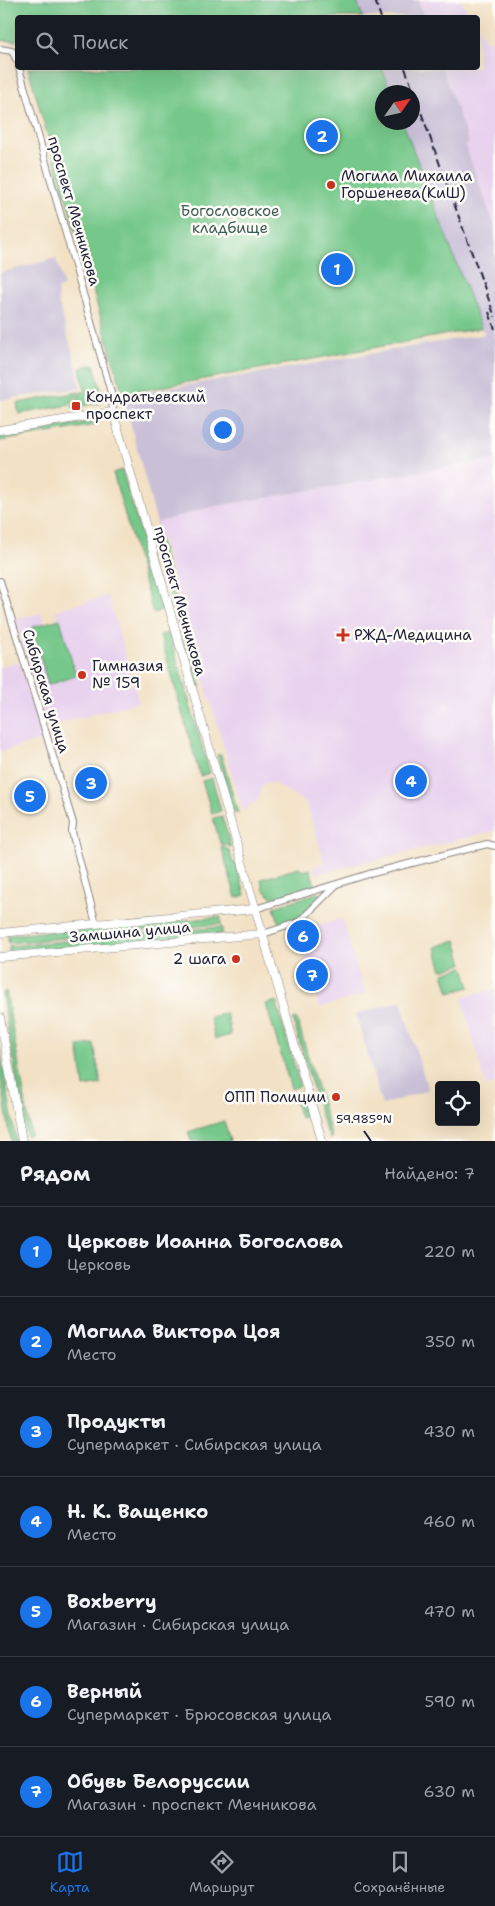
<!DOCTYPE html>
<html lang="ru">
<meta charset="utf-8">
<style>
body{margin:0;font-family:"Shantell Sans",sans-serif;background:#242831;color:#f1f3f6}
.controls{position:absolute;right:15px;bottom:15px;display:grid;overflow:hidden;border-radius:5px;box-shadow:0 5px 20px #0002}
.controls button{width:45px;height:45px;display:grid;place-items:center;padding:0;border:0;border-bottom:1px solid #363941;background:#171b24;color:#f1f3f6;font:25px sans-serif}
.compass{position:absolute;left:375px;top:85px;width:45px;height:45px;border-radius:50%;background:#171b24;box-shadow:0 5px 20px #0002;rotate:56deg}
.you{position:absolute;left:222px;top:429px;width:18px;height:18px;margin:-12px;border:4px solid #fff;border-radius:50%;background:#1a73e8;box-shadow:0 0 0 8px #1a73e833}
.badge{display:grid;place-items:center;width:32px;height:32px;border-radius:50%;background:#1a73e8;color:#fff;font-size:16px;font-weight:700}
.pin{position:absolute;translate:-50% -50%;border:2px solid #fff;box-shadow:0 1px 5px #0006}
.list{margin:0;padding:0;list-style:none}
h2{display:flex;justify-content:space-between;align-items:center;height:65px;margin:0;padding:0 20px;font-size:21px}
h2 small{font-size:16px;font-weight:400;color:#9ea1a6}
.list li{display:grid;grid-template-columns:32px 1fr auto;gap:15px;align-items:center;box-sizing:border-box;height:90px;padding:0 20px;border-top:1px solid #363941}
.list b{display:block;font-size:19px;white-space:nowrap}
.list p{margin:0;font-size:16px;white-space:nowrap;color:#9ea1a6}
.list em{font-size:16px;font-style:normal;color:#9ea1a6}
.icon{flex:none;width:28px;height:28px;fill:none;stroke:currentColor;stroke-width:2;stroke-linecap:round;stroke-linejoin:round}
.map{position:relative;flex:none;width:495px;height:1141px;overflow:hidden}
.search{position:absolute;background:#171b24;box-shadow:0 5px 20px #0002;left:15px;right:15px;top:15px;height:55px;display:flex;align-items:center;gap:12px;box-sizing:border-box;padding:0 18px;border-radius:5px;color:#9ea1a6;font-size:19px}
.sheet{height:695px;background:#171b24}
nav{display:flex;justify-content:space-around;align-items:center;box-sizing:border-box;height:70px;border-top:1px solid #363941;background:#171b24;font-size:14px;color:#9ea1a6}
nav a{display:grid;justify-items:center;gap:2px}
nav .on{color:#1a73e8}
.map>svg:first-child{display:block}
</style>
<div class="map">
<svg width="495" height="1141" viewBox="0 0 495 1141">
<rect width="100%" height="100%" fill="#fdfcf7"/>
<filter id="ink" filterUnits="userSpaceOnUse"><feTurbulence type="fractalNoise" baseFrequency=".02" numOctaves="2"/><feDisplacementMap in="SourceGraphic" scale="10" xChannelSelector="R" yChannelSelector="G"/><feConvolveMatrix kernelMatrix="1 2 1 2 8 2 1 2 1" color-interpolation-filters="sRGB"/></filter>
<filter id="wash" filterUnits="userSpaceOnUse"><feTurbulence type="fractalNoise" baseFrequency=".0096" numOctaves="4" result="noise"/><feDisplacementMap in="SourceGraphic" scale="20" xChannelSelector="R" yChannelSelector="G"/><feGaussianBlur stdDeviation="1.12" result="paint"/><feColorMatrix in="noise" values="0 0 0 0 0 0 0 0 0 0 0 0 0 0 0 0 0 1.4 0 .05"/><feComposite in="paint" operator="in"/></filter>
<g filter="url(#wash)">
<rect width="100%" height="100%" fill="#f2e1c4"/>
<!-- built -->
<path fill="#e8d2ee" d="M418,0h42l11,17h-47z
M478,27l9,15 8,-4v189l-30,-82 4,-2 -27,-75h36z
M495,459v372l-179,43 -3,-7 12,-3 -18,-60 -35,-22 -7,1 -4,4 -2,12 -16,12 -85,-284 1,-5 52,-15z
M108,596l31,106 -92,24 -32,-107 27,-6 3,10 13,-4 -2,-9z
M19,661l23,79 -42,12v-85z
M342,919l23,75 -46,14 -21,-76z
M495,989v95l-9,2 -24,-89z"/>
<!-- industrial -->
<path fill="#c9bfd7" d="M356,0h62l6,17h-61z
M382,68h60l27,75 -4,2 30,82v232l-284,48 -52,15 -1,5 -35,-131 363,-62 -5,-6 -78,-205 9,-1v-30h-21z
M56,258l8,29 -7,2 2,16 18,64 3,19 -80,12v-127z
M401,1001l27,89 -46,15 -26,-91z"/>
<!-- green -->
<path fill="#76c88a" stroke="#4c7562" d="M0,0h356l7,17 -345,1 -1,23 -17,-1z
M28,68h354l9,24h-9v30l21,1 78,205 -358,66z
M94,364l9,33 -2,6 -29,4 9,-15 4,-1 -5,-23z
M79,392l-9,13 -51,9 -2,-11z
M94,421l2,4 -96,16v-5z
M122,470l41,140 -10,3 -40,-140z
M158,535l43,151 -4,1 -44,-149z
M60,619l16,57 -28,9 -16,-58z
M169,633l41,140 -10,3 -40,-141z
M221,754l17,59h-5l-16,-58z
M212,778l9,33 -9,3 -10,-33z
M222,816l9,31 -11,-4 -7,-25z
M221,846l8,4 4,13h3l9,32 -9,3z
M299,868l4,3 7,-2 5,16 -42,13 -9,-7 -3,-12z
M317,893l3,1 -1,4 -21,22 -18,6 -6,-19z
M221,917v7l-213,19v-8z
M222,927v7l-213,19v-7z
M456,940l7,24 -21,6 -7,-23z
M464,967l6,20 -21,6 -6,-20z
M6,991l25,144 -5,1 -24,-142z
M276,1001l24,85 -9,3 -25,-85z
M226,1013l5,22 -16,4 -5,-22z
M297,1019l35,119 -2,1 -7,-16 -30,-103z
M94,1044l7,40 -17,3 -6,-41z
M0,1049l16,92h-5l-11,-66z
M302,1091l7,24 -9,3 -8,-25z
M224,1121l6,20h-39l-3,-9z"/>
</g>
<g filter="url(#ink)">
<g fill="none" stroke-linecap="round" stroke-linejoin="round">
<!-- minor casing -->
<g stroke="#8a8280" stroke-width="8">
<path id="minor" d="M0,49l12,2 6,11
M19,68l93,328 1,16
M0,581l73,242 -1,9 24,92
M255,909l114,-35 118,-30 8,2
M263,934l36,-12 37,-37"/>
</g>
<!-- tertiary casing -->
<g stroke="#8a8280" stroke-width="9">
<path id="tertiary" d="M0,430l113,-18 209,729
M0,933l255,-24
M0,957l263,-23
M0,1017l22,124"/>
</g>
<!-- minor -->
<use href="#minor" stroke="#fff" stroke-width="6"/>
<!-- tertiary -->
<use href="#tertiary" stroke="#fff" stroke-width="8"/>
<!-- rail -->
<path stroke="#22223b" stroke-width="2" stroke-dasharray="8 4" stroke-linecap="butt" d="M375,0l6,18
M405,68l90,249
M489,312l6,17"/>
</g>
</g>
<!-- ticks -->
<path fill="none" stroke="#22223b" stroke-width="2" d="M364,1131l7,10"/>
<!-- markers -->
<g fill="#c8321e" stroke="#fdfcf7" stroke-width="2">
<circle cx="331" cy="185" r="5"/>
<rect x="71" y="401" width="10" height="10" rx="2.5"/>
<path d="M340.5 627.5h5v5h5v5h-5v5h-5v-5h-5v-5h5z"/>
<circle cx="82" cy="675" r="5"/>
<circle cx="236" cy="959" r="5"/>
<circle cx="336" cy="1097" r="5"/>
</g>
<g text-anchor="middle" stroke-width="5" stroke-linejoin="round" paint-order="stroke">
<!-- poi labels -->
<g font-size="15" fill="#22223b" stroke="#fdfcf7" text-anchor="start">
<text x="341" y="181">Могила Михаила<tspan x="341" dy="17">Горшенева(КиШ)</tspan></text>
<text x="86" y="402">Кондратьевский<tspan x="86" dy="17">проспект</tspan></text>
<text x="354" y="640">РЖД-Медицина</text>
<text x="92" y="671">Гимназия<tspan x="92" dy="17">№ 159</tspan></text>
<text x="226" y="964" text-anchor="end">2 шага</text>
<text x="326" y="1102" text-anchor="end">ОПП Полиции</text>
</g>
<!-- street labels -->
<g font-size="15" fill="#22223b" stroke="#fdfcf7">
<text transform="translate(74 211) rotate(74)" y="5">проспект Мечникова</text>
<text transform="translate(180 601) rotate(74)" y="5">проспект Мечникова</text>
<text transform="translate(46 691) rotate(73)" y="5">Сибирская улица</text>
<text transform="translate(130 932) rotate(-5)" y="5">Замшина улица</text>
</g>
<!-- park labels -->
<g font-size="15" fill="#3f5c57" stroke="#fdfcf7">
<text x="230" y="216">Богословское<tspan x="230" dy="17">кладбище</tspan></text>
</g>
</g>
<g font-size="12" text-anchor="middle" fill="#22223b" stroke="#fdfcf7" stroke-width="5" stroke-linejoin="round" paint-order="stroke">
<text x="364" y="1123">59.985°N</text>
</g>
</svg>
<div class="controls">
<button><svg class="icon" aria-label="locate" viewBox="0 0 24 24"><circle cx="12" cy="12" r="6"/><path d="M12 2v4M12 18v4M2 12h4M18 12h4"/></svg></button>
</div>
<svg class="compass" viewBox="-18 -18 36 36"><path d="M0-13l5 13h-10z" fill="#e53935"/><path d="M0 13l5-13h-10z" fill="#9ea1a6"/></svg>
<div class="you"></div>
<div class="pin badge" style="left:337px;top:269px">1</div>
<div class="pin badge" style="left:322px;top:136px">2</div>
<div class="pin badge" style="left:91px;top:783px">3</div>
<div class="pin badge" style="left:411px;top:781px">4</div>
<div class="pin badge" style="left:30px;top:796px">5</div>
<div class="pin badge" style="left:303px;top:936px">6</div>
<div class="pin badge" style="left:312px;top:975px">7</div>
<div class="search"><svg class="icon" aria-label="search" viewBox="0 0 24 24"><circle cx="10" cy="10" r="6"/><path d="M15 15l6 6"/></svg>Поиск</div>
</div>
<section class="sheet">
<h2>Рядом<small>Найдено: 7</small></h2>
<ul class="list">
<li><span class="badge">1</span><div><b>Церковь Иоанна Богослова</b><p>Церковь</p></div><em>220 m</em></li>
<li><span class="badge">2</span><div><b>Могила Виктора Цоя</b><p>Место</p></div><em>350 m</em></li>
<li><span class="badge">3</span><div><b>Продукты</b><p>Супермаркет · Сибирская улица</p></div><em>430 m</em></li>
<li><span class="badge">4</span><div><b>Н. К. Ващенко</b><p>Место</p></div><em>460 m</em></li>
<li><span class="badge">5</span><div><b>Boxberry</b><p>Магазин · Сибирская улица</p></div><em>470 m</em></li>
<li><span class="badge">6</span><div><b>Верный</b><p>Супермаркет · Брюсовская улица</p></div><em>590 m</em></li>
<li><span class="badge">7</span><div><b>Обувь Белоруссии</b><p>Магазин · проспект Мечникова</p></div><em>630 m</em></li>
</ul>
</section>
<nav>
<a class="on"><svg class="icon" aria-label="map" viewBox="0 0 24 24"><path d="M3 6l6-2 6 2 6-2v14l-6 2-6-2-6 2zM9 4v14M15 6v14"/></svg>Карта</a>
<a><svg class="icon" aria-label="directions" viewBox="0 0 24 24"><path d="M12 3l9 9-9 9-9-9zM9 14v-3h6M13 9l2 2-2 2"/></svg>Маршрут</a>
<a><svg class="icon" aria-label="saved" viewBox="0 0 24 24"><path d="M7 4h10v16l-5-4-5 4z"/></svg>Сохранённые</a>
</nav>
